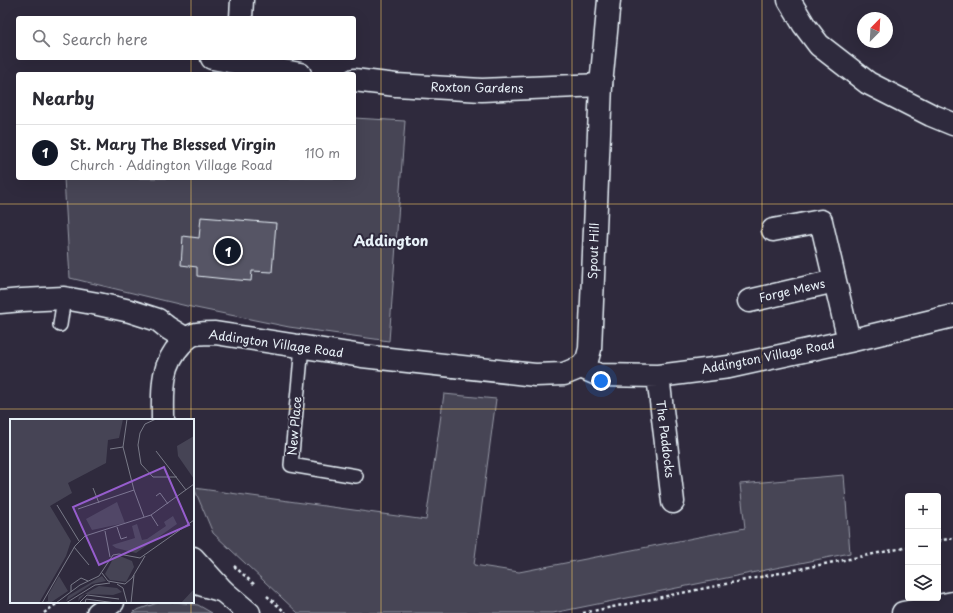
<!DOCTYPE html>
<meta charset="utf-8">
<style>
body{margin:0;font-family:"Playpen Sans",sans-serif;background:#f7f7f7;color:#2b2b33}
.controls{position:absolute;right:12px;bottom:12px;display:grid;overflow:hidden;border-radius:4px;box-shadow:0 4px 16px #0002}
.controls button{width:36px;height:36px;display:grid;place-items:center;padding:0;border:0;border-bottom:1px solid #e1e1e2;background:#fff;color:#2b2b33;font:20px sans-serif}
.compass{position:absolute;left:857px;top:12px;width:36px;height:36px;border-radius:50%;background:#fff;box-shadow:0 4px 16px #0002;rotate:24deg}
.you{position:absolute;left:601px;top:381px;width:14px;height:14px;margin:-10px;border:3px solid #fff;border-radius:50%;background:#1a73e8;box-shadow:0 0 0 6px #1a73e833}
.badge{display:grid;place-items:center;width:26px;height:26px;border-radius:50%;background:#111827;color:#fff;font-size:13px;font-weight:700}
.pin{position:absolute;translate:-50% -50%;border:2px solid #fff;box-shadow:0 1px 4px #0006}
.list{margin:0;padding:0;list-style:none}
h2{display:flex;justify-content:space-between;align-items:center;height:52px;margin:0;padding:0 16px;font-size:17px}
h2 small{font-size:13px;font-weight:400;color:#7c7c81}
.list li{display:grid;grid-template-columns:26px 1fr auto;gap:12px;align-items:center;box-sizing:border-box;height:56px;padding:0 16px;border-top:1px solid #e1e1e2}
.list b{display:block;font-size:15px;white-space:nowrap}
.list p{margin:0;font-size:13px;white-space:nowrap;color:#7c7c81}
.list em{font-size:13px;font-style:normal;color:#7c7c81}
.icon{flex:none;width:22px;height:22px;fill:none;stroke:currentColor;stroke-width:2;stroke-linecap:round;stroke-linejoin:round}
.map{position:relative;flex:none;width:953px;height:613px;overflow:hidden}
.search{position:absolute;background:#fff;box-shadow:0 4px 16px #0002;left:16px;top:16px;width:340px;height:44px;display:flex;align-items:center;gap:10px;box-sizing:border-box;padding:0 14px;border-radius:4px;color:#7c7c81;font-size:15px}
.panel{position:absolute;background:#fff;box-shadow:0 4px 16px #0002;left:16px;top:72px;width:340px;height:108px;border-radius:4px}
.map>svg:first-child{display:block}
</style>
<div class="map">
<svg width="953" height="613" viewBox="0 0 953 613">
<rect width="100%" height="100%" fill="#2f2a3d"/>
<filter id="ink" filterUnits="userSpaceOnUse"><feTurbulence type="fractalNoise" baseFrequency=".025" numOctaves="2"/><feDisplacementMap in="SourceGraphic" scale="8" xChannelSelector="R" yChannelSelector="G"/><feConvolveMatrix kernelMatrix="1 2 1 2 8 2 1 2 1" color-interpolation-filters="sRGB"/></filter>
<g filter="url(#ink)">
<!-- green -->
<path fill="#464455" stroke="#979aa6" d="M354,118l51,3 -16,220 -100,-14 -98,-20 -121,-29 -6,-100h290z
M444,394l52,5 -22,166 45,7 226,-44 -5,-44 104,-9 6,78 -297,60h-255l-85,-80 -19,-45 232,32z
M160,602h17l21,3 14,8h-80l5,-3z"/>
<!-- building -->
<path fill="#575565" stroke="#e8f1f8" d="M201,217l75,6 -4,49 -20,-1 -1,10 -25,-2 -29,-3v-9l-16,-2 2,-29 16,2z"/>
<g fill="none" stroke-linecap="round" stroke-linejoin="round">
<!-- lane casing -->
<g stroke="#e8f1f8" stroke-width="16">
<path id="lane" d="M60,325l4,-27
M302,346l-11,119 65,11"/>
</g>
<!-- street casing -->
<g stroke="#e8f1f8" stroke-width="25">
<path id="street" d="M789,0l15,25 15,20 49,38 63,32 22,9
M241,18l1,-18
M212,58l88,16
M354,80l42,5 86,5 119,-5
M773,230l48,-9 28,120
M749,301l86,-20
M0,302l22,-2 42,-2 34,6 32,7 28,9 10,8 18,11
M581,367l18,8 59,1 71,-9 120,-26 104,-25
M658,376l15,126"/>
</g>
<!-- secondary casing -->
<g stroke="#e8f1f8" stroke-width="25">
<path id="secondary" d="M163,420c0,-28 -3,-54 18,-76 4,-4 9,-9 15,-10 6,-1 13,-1 19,-1l147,23 173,19 29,-1 17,-7 6,-7 3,-11 11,-264 8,-85
M193,558l30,33"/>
</g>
<!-- primary casing -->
<g stroke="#e8f1f8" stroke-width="25">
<path id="primary" d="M193,582l30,9 26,22
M98,613l15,-11
M903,613l50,-10"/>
</g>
<!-- path -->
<path stroke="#e8f1f8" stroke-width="2.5" stroke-dasharray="3 3" stroke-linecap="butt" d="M938,541l15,-3
M234,566l22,20
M267,596l19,17
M44,613l15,-11
M583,613l325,-66"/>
<!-- lane -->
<use href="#lane" stroke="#2f2a3d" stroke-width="13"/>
<!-- street -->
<use href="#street" stroke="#2f2a3d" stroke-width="22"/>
<!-- secondary -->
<use href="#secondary" stroke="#2f2a3d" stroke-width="22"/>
<!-- primary -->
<use href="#primary" stroke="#2f2a3d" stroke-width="22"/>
</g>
</g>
<!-- grid -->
<path fill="none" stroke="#ffd166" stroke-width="1" stroke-opacity="0.55" d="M191,0v18M381,0v613M572,0v613M762,0v613M191,58v16M191,178v242M0,204h953M0,409h953M191,602v11"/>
<g text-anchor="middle" stroke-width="4" stroke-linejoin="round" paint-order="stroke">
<!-- street labels -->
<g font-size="12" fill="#e8f1f8" stroke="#2f2a3d">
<text transform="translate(477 88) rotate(1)" y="4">Roxton Gardens</text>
<text transform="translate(594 251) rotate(-88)" y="4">Spout Hill</text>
<text transform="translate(792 291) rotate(-13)" y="4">Forge Mews</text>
<text transform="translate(276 344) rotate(8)" y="4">Addington Village Road</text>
<text transform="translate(768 357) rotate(-11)" y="4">Addington Village Road</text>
<text transform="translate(295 426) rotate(-85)" y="4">New Place</text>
<text transform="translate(665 439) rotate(83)" y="4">The Paddocks</text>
</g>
<!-- quarter labels -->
<g font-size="14" font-weight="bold" fill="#e8f1f8" stroke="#2f2a3d">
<text x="391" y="246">Addington</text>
</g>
</g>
<!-- overview -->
<g transform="translate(10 419)">
<rect width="184" height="184" fill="#2f2a3d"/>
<path d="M0,0h113l-4,19 -11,2 -2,23 -38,20 4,10 -22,13 21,35 -5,15 -27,47h-29zM184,17v43l-16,-23 -1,-10zM107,83l8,21 -33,7 -6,-11zM163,97l4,8 -41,29 -20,-5 -4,-3 23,-7 -3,-12 5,-2 5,16 5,-1 19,-13 -2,-4zM110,137l12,5 2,6 -8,15 -16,-2 -5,-6 9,-17zM49,157l9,15 -18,12h-7l5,-2v-6zM92,157l4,5 -14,3 -26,17 2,-5zM89,167l18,2 5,4 -9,3 -28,-1 -7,7 1,-4zM184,170v14h-13z" fill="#464455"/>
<path fill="none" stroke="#797a88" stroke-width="1" d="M117,0l-4,28 11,43M146,0l-11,5 -5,9 -2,12 3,19 12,13h24M100,30l13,-2M146,32l30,39M83,69l6,15M146,77l4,-3 8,11M47,86l22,36M68,90l56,-19 10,27M141,96l7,11M107,108l4,12 6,-2M95,112l5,26M64,128l15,18M92,154l6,8 17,3 7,-6 13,-22M107,165l6,4 4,15M61,173v-7l10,-7 7,3M32,184l33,-57 10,-10 66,-21 43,-31M46,184l24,-18 19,-9 14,-21 6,-1 21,4 54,-38M56,184l29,-18 15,-2M69,184l8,-8 32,4M75,184l1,-4 30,4M121,184l3,-28"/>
<path fill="#965dcd" fill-opacity="0.15" stroke="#965dcd" stroke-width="2" d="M154,48l25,58 -90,40 -26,-58z"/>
<rect width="184" height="184" fill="none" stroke="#e8f1f8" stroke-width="2"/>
</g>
</svg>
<div class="controls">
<button>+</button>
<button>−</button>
<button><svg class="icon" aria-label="layers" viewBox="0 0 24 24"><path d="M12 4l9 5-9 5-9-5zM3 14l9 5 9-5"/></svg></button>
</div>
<svg class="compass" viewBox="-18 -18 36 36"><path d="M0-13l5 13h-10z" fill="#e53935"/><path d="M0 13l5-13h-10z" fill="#7c7c81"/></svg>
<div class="you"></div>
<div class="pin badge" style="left:228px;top:251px">1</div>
<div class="search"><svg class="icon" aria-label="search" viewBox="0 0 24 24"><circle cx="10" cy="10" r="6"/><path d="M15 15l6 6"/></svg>Search here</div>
<section class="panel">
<h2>Nearby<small></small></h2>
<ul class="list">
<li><span class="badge">1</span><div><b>St. Mary The Blessed Virgin</b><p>Church · Addington Village Road</p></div><em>110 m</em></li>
</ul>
</section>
</div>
